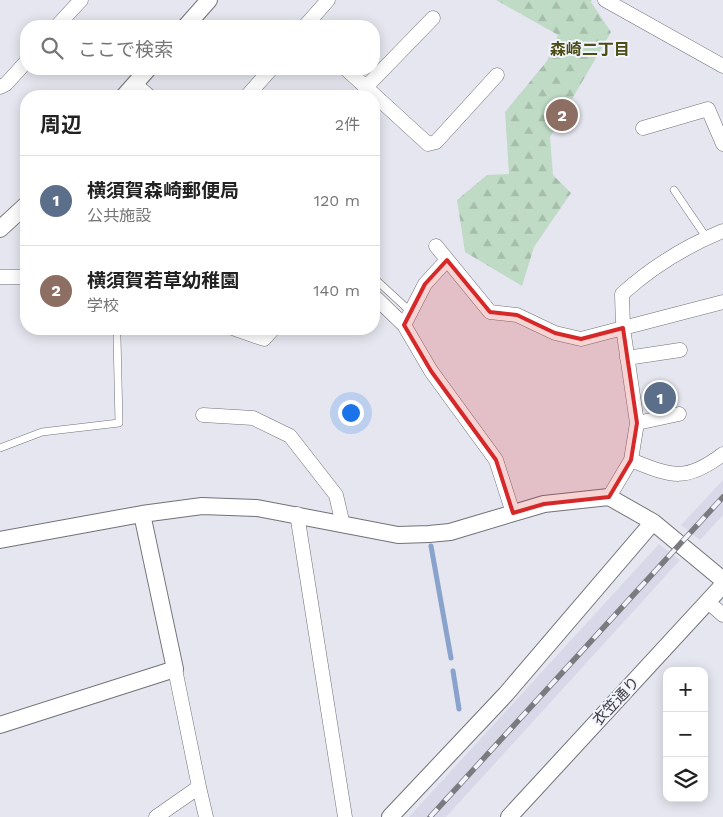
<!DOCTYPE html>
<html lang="ja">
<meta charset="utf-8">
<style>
body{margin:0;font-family:"Work Sans","Noto Sans JP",sans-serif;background:#f2f2f2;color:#222}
.controls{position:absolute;right:15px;bottom:15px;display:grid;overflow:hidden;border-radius:10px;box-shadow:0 2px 12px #0003}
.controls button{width:45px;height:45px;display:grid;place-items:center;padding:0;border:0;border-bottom:1px solid #e0e0e0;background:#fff;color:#222;font:25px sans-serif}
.you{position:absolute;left:350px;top:412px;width:18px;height:18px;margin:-12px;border:4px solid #fff;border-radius:50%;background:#1a73e8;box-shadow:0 0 0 8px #1a73e833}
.badge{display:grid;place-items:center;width:32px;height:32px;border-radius:50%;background:#2563eb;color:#fff;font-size:16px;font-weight:700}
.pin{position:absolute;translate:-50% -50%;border:2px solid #fff;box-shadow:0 1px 5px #0006}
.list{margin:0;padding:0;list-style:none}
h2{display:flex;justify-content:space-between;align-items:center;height:65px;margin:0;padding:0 20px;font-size:21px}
h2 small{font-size:16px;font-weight:400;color:#767676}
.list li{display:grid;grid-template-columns:32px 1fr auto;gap:15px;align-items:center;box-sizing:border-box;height:90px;padding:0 20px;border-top:1px solid #e0e0e0}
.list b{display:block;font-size:19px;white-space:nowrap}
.list p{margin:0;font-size:16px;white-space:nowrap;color:#767676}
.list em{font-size:16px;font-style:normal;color:#767676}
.icon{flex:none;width:28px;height:28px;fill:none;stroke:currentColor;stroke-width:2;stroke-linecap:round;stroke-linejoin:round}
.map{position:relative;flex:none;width:723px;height:817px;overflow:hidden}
.search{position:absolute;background:#fff;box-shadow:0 2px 12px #0003;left:20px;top:20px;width:360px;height:55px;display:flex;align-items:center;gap:12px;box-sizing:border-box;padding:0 18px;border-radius:20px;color:#767676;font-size:19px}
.panel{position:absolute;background:#fff;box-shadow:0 2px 12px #0003;left:20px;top:90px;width:360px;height:245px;border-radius:20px}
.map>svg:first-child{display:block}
</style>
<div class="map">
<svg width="723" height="817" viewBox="0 0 723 817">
<defs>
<pattern id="forest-firs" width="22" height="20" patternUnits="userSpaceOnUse" patternTransform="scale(1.25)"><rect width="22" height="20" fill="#bfdbc5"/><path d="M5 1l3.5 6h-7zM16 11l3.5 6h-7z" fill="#a5bdaa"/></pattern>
</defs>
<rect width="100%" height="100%" fill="#e6e6f0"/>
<!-- built -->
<path fill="#d8d8e8" d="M723,480v35l-23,25 -19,-15z
M659,544l21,16 -234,257h-37z"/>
<!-- forest -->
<path fill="url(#forest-firs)" d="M496,0h96l-1,2 20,30 -61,105 3,38 18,18 -37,54 -12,39 -57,-34 -8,-52 30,-25 22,-1 -4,-62 42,-51 11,-26z"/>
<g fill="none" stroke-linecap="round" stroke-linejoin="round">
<!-- stream -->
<path stroke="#8aa3cc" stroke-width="5" d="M431,546l20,112
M453,671l6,38"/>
<!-- service casing -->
<g stroke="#717179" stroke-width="8">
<path id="service" d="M674,190l32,47
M374,278l37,34
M0,448l42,-16 77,-9 -2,-86"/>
</g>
<!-- minor casing -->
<g stroke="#717179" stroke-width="15">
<path id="minor" d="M605,0l118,66
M57,26l24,-26
M305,26l23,-26
M346,69l82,75 8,-2 61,-67
M135,84l14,12
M0,87l6,-3 20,-22
M366,87l67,-69
M247,96l24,-27
M643,128l65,-19 15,35
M436,246l54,66 27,3 38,18 26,6 42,-11 -1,-34c30,-27 64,-48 101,-63
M0,277h26
M374,296l30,29 27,46 65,89 17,53
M404,325l21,-41 22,-24
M235,329l29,10 9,-10
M627,358l53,-8
M203,415l50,3 37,18 46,59 7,30
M637,423l42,-9
M631,460c40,16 54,23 92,-6
M609,497l22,-37 6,-37 -14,-95 100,-26
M297,514l48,303
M708,602l15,13
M199,787l7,30
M156,817l43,-30 -24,-118"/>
</g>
<!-- tertiary casing -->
<g stroke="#717179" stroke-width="18">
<path id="tertiary" d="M186,26l23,-26
M124,96l24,-27
M0,229l26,-24
M0,540l142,-26 60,-8 55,2 141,27 31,-1 21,-2 94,-28 65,-7 44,25 70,58
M0,725l175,-56 -33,-155
M390,817l116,-123 147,-172
M509,817l214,-232"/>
</g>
<!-- service -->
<use href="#service" stroke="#fff" stroke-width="7"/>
<!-- minor -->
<use href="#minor" stroke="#fff" stroke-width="14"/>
<!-- tertiary -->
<use href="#tertiary" stroke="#fff" stroke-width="16"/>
<!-- rail casing -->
<g stroke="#7a7a7f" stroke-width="5.5">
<path id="rail" d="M430,817l293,-320"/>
</g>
<!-- rail -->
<use href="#rail" stroke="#f3f3fd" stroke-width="4" stroke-dasharray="11" stroke-linecap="butt"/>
</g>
<!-- marked area -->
<path fill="#d62828" fill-opacity="0.2" stroke="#d62828" stroke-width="4" stroke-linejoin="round" d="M447,260l43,52 27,3 38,18 26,6 42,-11 14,95 -6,37 -22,37 -65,7 -31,9 -17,-53 -65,-89 -27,-46 21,-41z"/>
<g text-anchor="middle" stroke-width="4" stroke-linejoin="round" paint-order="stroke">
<!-- street labels -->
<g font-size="15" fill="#3c3c3f" stroke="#f3f3fd">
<text transform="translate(616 701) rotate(-47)" y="5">衣笠通り</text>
</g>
<!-- neighbourhood labels -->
<g font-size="16" font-weight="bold" fill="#4a4e12" stroke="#f3f3fd">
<text x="590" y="55">森崎二丁目</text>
</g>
</g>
</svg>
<div class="controls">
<button>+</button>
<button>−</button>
<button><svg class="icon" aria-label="layers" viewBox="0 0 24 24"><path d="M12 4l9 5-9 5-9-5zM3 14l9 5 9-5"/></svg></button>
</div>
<div class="you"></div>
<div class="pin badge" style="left:660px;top:398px;background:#5c6f8a">1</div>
<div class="pin badge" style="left:562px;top:115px;background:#8d6e63">2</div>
<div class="search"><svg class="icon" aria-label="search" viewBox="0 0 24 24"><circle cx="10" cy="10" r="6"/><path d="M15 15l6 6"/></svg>ここで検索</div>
<section class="panel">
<h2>周辺<small>2件</small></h2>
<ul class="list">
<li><span class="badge" style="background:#5c6f8a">1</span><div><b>横須賀森崎郵便局</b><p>公共施設</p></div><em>120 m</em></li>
<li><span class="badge" style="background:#8d6e63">2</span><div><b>横須賀若草幼稚園</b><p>学校</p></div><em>140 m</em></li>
</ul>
</section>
</div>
